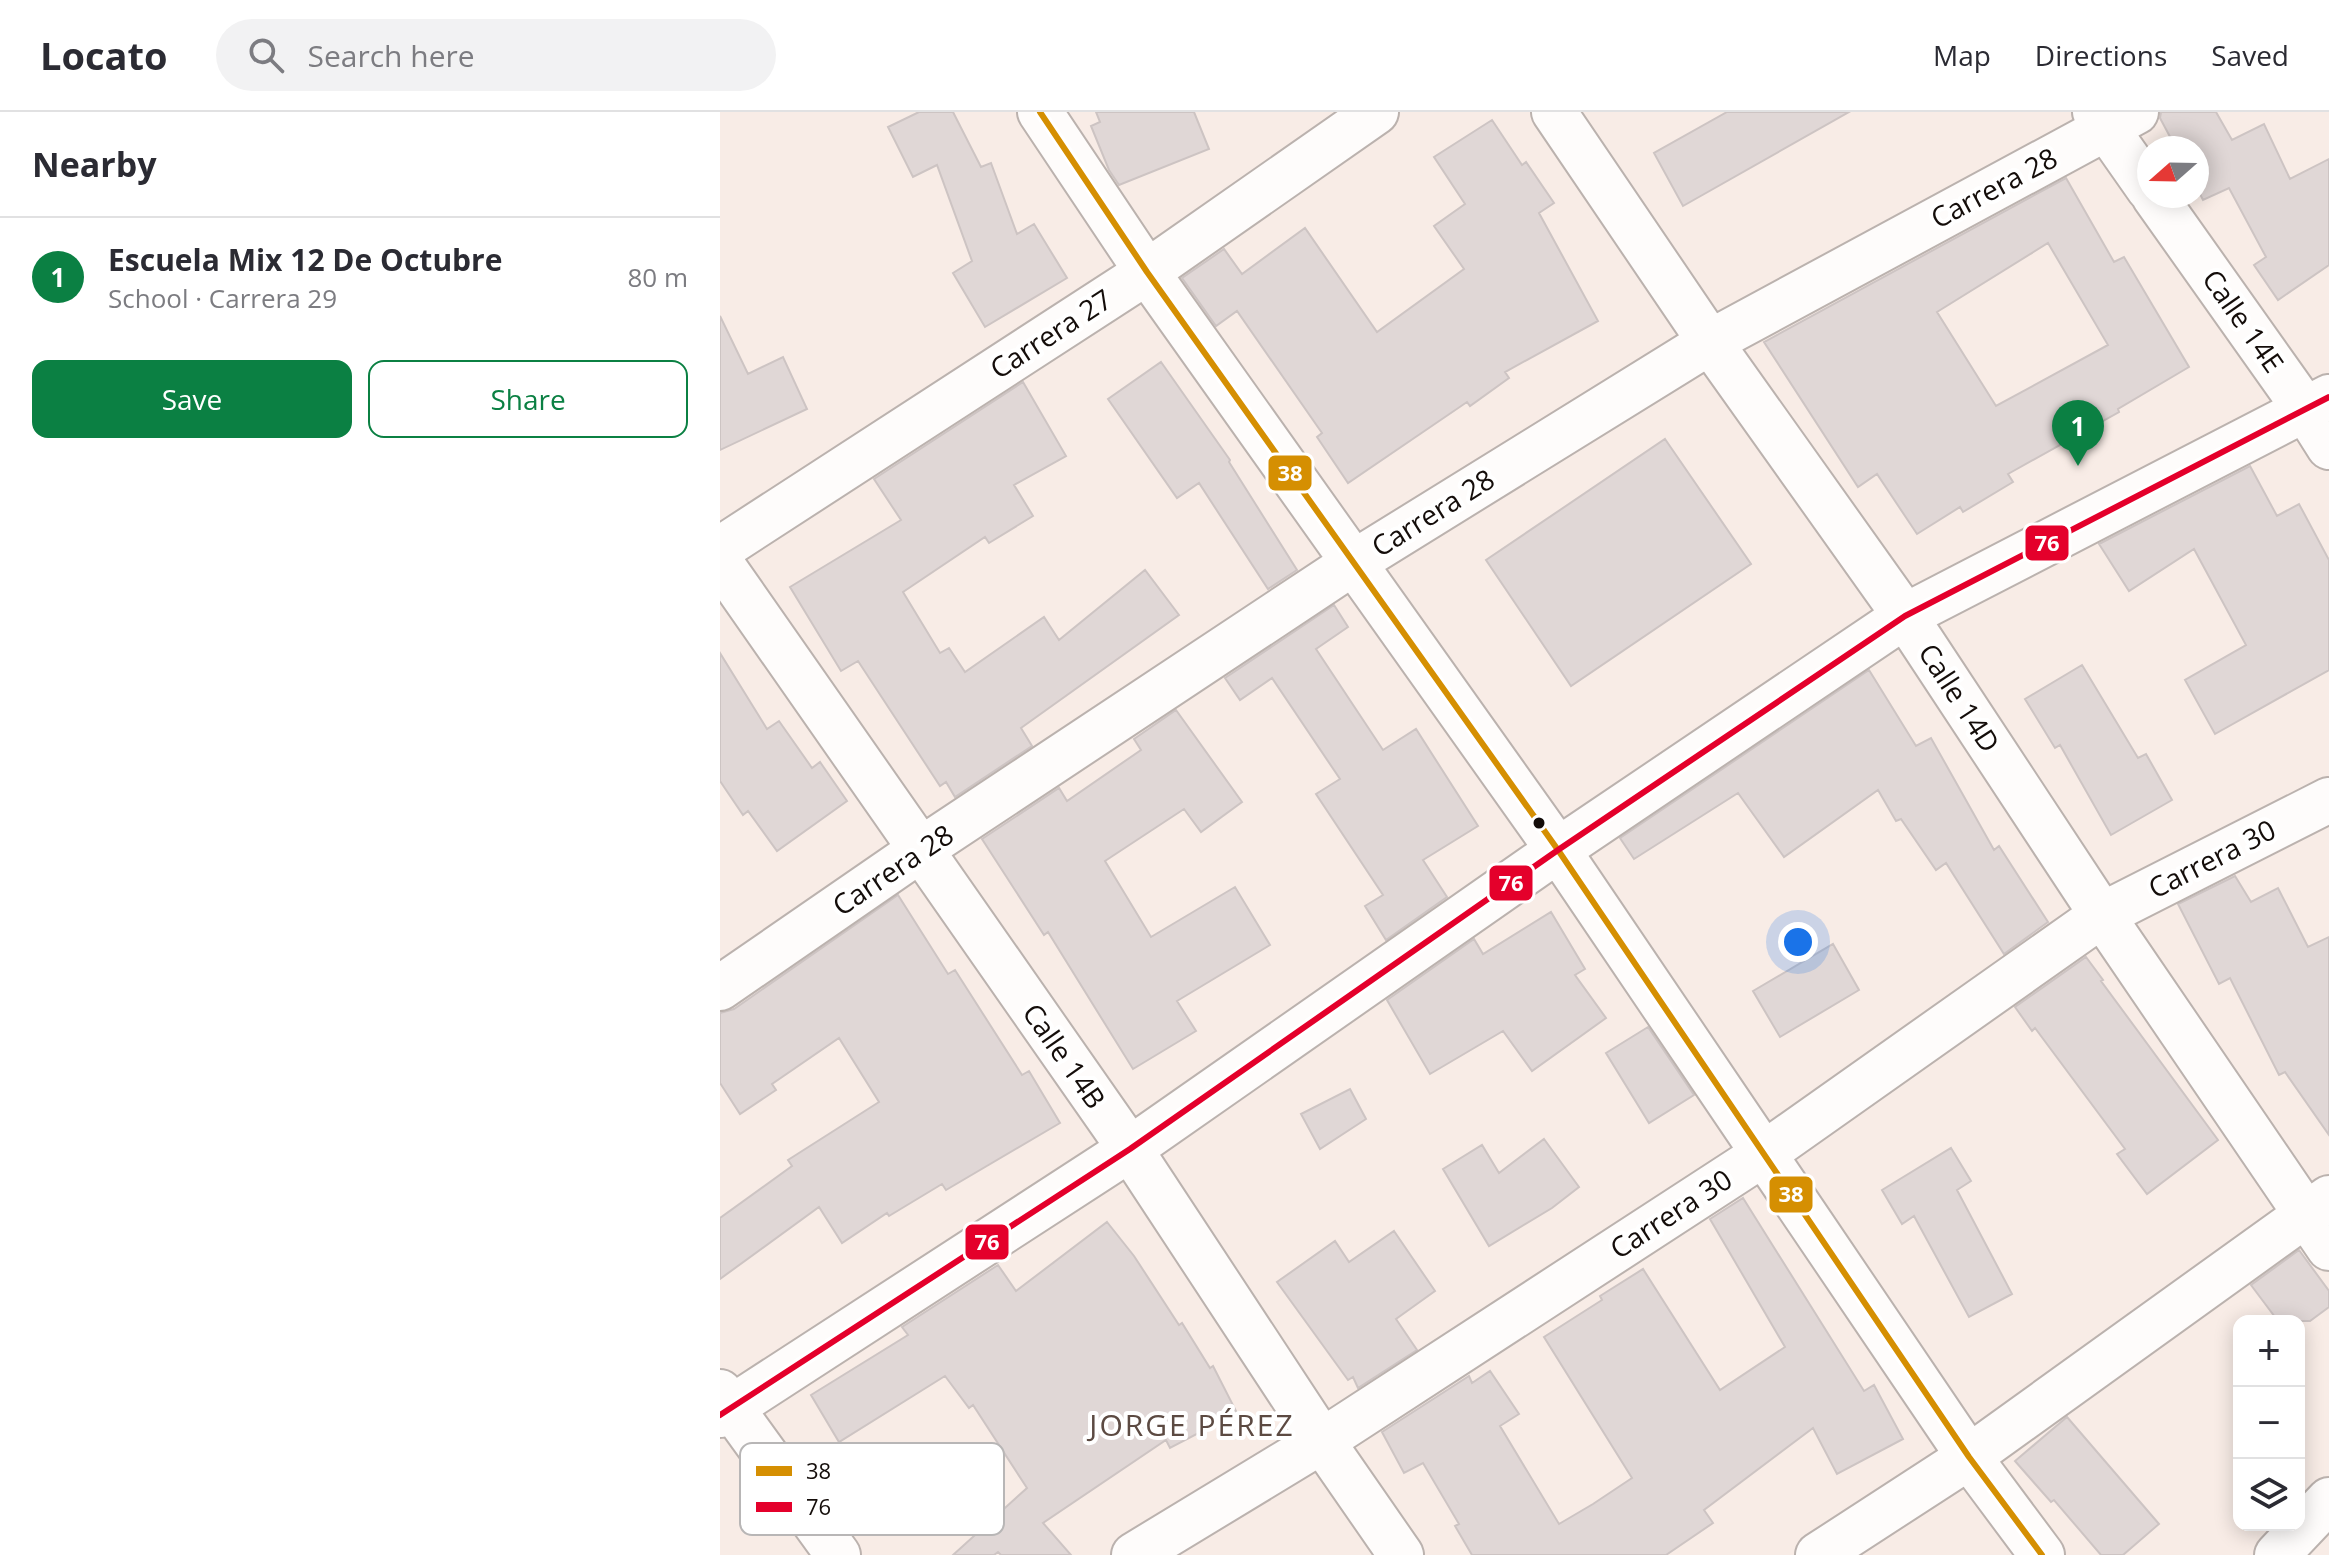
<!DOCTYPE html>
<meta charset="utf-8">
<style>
body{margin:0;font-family:"Open Sans",sans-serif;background:#f2f2f3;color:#2b2b33}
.controls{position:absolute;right:24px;bottom:24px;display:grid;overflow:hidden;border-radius:16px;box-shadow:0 4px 20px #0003}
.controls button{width:72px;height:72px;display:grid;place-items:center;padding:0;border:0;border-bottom:2px solid #e1e1e2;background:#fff;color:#2b2b33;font:40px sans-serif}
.compass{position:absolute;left:1417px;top:24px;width:72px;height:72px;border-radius:50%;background:#fff;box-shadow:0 4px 20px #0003;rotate:250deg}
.you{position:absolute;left:1078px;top:830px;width:28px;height:28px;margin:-20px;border:6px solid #fff;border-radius:50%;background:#1a73e8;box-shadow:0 0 0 12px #1a73e833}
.badge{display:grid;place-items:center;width:52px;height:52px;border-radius:50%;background:#0b8043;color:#fff;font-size:26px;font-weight:700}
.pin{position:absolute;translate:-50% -66px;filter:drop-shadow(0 2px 4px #0008)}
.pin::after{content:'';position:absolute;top:42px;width:28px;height:24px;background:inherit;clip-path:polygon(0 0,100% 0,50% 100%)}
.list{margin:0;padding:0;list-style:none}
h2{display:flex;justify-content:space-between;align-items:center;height:104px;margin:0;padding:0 32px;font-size:34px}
h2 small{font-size:26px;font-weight:400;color:#7c7c81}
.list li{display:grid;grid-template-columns:52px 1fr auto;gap:24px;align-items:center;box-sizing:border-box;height:120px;padding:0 32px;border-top:2px solid #e1e1e2}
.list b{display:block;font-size:30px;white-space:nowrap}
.list p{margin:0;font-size:26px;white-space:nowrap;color:#7c7c81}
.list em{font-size:26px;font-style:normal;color:#7c7c81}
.actions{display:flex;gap:16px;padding:24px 32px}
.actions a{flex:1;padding:18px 0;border:2px solid #0b8043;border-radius:16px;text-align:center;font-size:28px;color:#0b8043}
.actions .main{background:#0b8043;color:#fff}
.icon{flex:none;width:44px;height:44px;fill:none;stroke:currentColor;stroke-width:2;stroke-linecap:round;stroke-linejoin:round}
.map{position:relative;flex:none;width:1609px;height:1443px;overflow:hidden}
header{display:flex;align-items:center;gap:48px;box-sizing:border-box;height:112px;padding:0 40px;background:#fff;border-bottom:2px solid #e1e1e2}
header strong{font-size:38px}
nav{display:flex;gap:44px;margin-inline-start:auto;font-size:28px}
.search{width:560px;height:72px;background:#f2f2f3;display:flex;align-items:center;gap:20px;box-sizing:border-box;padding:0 28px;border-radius:44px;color:#7c7c81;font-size:30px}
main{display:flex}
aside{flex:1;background:#fff}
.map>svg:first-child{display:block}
</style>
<header>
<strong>Locato</strong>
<div class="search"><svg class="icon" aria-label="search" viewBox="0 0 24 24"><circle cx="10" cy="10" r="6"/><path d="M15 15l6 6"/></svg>Search here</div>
<nav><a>Map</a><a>Directions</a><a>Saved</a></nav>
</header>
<main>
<aside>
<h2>Nearby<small></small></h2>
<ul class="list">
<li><span class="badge">1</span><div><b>Escuela Mix 12 De Octubre</b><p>School · Carrera 29</p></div><em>80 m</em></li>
</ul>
<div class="actions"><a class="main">Save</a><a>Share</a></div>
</aside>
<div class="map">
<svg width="1609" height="1443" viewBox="0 0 1609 1443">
<rect width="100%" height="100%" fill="#f8ece6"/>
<!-- building -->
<path fill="#e0d7d6" stroke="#cdc4c3" stroke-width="2" fill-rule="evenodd" d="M199,0h34l28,55 10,-4 26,71 17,-10 33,54 -82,49 -32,-54 19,-12 -35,-96 -24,12 -25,-50z
M376,0h98l15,37 -90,36 -10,-15 -18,-44 9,-4z
M1007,0h122l-166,94 -29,-53z
M1441,0h55l16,28 32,-16 26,55 39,-20v106l-51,35 -24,-35 12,-8 -37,-69 -26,12 -6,-12v-40h-21l-16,-30z
M772,8l30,45 4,-3 28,41 -15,10 59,108 -93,51 4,6 -39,28 -3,-4 -119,81 -31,-46 5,-4 -85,-122 -21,15 -34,-48 42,-29 18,25 63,-46 72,104 87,-63 -30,-43 31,-22 -31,-47z
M1346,66l48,84 10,-5 65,110 -71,42 1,3 -111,62 5,8 -50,30 -3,-5 -43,27 -40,-60 -19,13 -94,-145zM1328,131l60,102 -112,61 -59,-94z
M0,204l28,58 35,-17 24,52 -87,41z
M441,250l69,98 -1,2 68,108 -29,19 -69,-106 -22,15 -69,-99z
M303,270l43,74 -52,29 19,31 -44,27 -4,-6 -82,55 37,61 9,-5 16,24 79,-55 15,23 86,-70 34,45 -158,113 11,18 -77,51 -9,-15 -6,4 -82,-125 -17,10 -51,-84 111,-67 -27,-41z
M945,327l86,125 -180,122 -85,-126z
M1530,354l27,50 22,-12 30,56v110l-114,64 -30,-54 61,-35 -52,-96 -65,42 -30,-47z
M614,493l14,22 -32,22 67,101 33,-21 62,97 -55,34 24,37 -61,43 -21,-34 18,-11 -67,-101 24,-15 -68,-101 -32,22 -15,-22z
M0,541l47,76 12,-8 33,47 8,-6 27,39 -70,50 -29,-40 -5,4 -23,-34z
M1362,553l56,93 8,-4 26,46 -61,35 -51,-90 -5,3 -30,-49z
M1149,558l47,76 15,-8 63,112 5,-4 49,76 -44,32 -58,-91 -10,7 -35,-51 -5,2 -18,-31 -94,67 -46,-64 -104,66 -14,-21z
M456,598l66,92 -41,30 -17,-23 -79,52 46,76 84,-50 35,58 -93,56 19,30 -63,38 -85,-137 -4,3 -62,-96 77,-51 8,13 74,-51 -7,-11z
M1515,764l16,26 27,-14 30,59 21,-10v198l-44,-63 -6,3 -49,-97 -11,6 -41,-80z
M178,783l50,79 7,-4 67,105 7,-4 31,52 -114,67 -4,-6 -53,32 -2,-3 -45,30 -23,-36 -99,72v-61l72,-52 -4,-6 91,-58 -40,-64 -67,46 4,6 -36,24 -20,-31v-70l14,-4z
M831,800l34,57 -10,6 31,43 -74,53 -29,-40 -73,43 -43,-74 87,-61 9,15z
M1113,832l26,46 -79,47 -27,-46z
M1366,845l17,23 -2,1 117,159 -71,54 -30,-40 8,-5 -90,-121 -3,3 -17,-24z
M928,915l46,68 -45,28 -43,-70z
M630,977l16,30 -46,30 -19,-35z
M824,1027l35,48 -27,21 -63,38 -46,-77 39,-24 17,28z
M1231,1036l20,33 -14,9 55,104 -43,23 -55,-101 -12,8 -20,-34z
M1023,1086l121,193 10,-6 29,54 -66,35 -24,-46 -109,82 9,13 -47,32h-194l-17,-29 4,-2 -36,-61 -19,10 -22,-41 87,-56 3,7 18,-12 29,43 -19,12 59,98 34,-20 39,-26 -88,-141 58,-37 -2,-4 43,-27 77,121 65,-43 -75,-128z
M387,1110l27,34 45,69 3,-2 28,45 3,-2 24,47 -67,35 -4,-8 -123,83 28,32h-70l-3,-3 -4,3h-41l74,-67 -54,-83 -4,3 -24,-32 -106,66 -28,-47 97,-60 -6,-8 96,-62 18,26z
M674,1119l41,60 -39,28 21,31 -59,38 -5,-11 -5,3 -71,-98 58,-41 14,21z
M1579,1138l30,41v16l-19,14h-32l-27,-36z
M1347,1305l92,107 -36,31h-22l-47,-55 -3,2 -36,-41z"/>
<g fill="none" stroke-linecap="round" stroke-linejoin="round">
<!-- minor casing -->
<g stroke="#bbb2ae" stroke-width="48">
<path id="minor" d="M320,0l107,160 411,578 411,607 73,98
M834,0l156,230 195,274 197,299 227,333
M1375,0l54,77
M1434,84l151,213 24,38
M0,437l427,-277 229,-160
M0,450l410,587 192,292 79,114
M0,876l200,-138 433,-287 357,-221 426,-230
M0,1280l118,163
M0,1303l410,-266 428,-299 347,-234 424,-219
M414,1443l188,-114 443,-288 337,-238 227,-115
M1098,1443l151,-98 360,-259
M1557,1443l52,-55"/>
</g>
<!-- minor -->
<use href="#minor" stroke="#fefcfb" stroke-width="44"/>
<!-- bus-1 casing -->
<g stroke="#fff" stroke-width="12">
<path id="bus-1" d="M320,0l107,160 411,578 411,607 73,98"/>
</g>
<!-- bus-2 casing -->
<g stroke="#fff" stroke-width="12">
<path id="bus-2" d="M0,1303l410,-266 428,-299 347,-234 424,-219"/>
</g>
<!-- bus-1 -->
<use href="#bus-1" stroke="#d58f02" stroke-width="6"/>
<!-- bus-2 -->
<use href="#bus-2" stroke="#e4002b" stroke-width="6"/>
</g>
<!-- markers -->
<circle fill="#140d0a" stroke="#fff" stroke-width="3" cx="819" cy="711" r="7"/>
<g text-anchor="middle" stroke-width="8" stroke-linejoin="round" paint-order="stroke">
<!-- street labels -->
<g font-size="28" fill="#140d0a" stroke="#fff">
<text transform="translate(1274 76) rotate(-28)" y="10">Carrera 28</text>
<text transform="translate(1523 209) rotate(55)" y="10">Calle 14E</text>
<text transform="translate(331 222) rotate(-33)" y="10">Carrera 27</text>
<text transform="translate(713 401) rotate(-32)" y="10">Carrera 28</text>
<text transform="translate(1239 586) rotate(57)" y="10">Calle 14D</text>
<text transform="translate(1492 747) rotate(-27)" y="10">Carrera 30</text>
<text transform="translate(173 758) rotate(-34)" y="10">Carrera 28</text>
<text transform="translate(344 944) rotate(55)" y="10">Calle 14B</text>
<text transform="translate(951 1102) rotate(-33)" y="10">Carrera 30</text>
</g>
<!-- neighbourhood labels -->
<g font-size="30" letter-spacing="2" fill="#5c4a42" stroke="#fff">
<text x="472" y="1324">JORGE PÉREZ</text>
</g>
</g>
<!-- legend -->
<rect x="20" y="1331" width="264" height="92" rx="12" fill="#fff" stroke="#b8b6b6" stroke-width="2"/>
<rect x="36" y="1354" width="36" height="10" fill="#d58f02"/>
<rect x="36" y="1390" width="36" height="10" fill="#e4002b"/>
<g font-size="22" fill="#140d0a">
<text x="86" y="1367">38</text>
<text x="86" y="1403">76</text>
</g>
<g stroke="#fff" stroke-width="3">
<rect x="547" y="342" width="46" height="38" rx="8" fill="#d58f02"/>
<rect x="1304" y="412" width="46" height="38" rx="8" fill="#e4002b"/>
<rect x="768" y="752" width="46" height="38" rx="8" fill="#e4002b"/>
<rect x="1048" y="1063" width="46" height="39" rx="8" fill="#d58f02"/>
<rect x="244" y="1111" width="46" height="38" rx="8" fill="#e4002b"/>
</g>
<g font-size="22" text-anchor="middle" font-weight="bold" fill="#fff">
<text x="570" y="369">38</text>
<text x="1327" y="439">76</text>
<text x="791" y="779">76</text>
<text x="1071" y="1090">38</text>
<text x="267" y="1138">76</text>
</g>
</svg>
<div class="controls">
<button>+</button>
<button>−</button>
<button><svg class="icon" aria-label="layers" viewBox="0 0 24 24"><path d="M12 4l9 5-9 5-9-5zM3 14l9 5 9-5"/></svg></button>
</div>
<svg class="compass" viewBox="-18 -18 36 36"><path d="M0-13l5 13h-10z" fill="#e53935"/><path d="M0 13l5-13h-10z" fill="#7c7c81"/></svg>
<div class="you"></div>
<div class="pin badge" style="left:1358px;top:354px">1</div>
</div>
</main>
